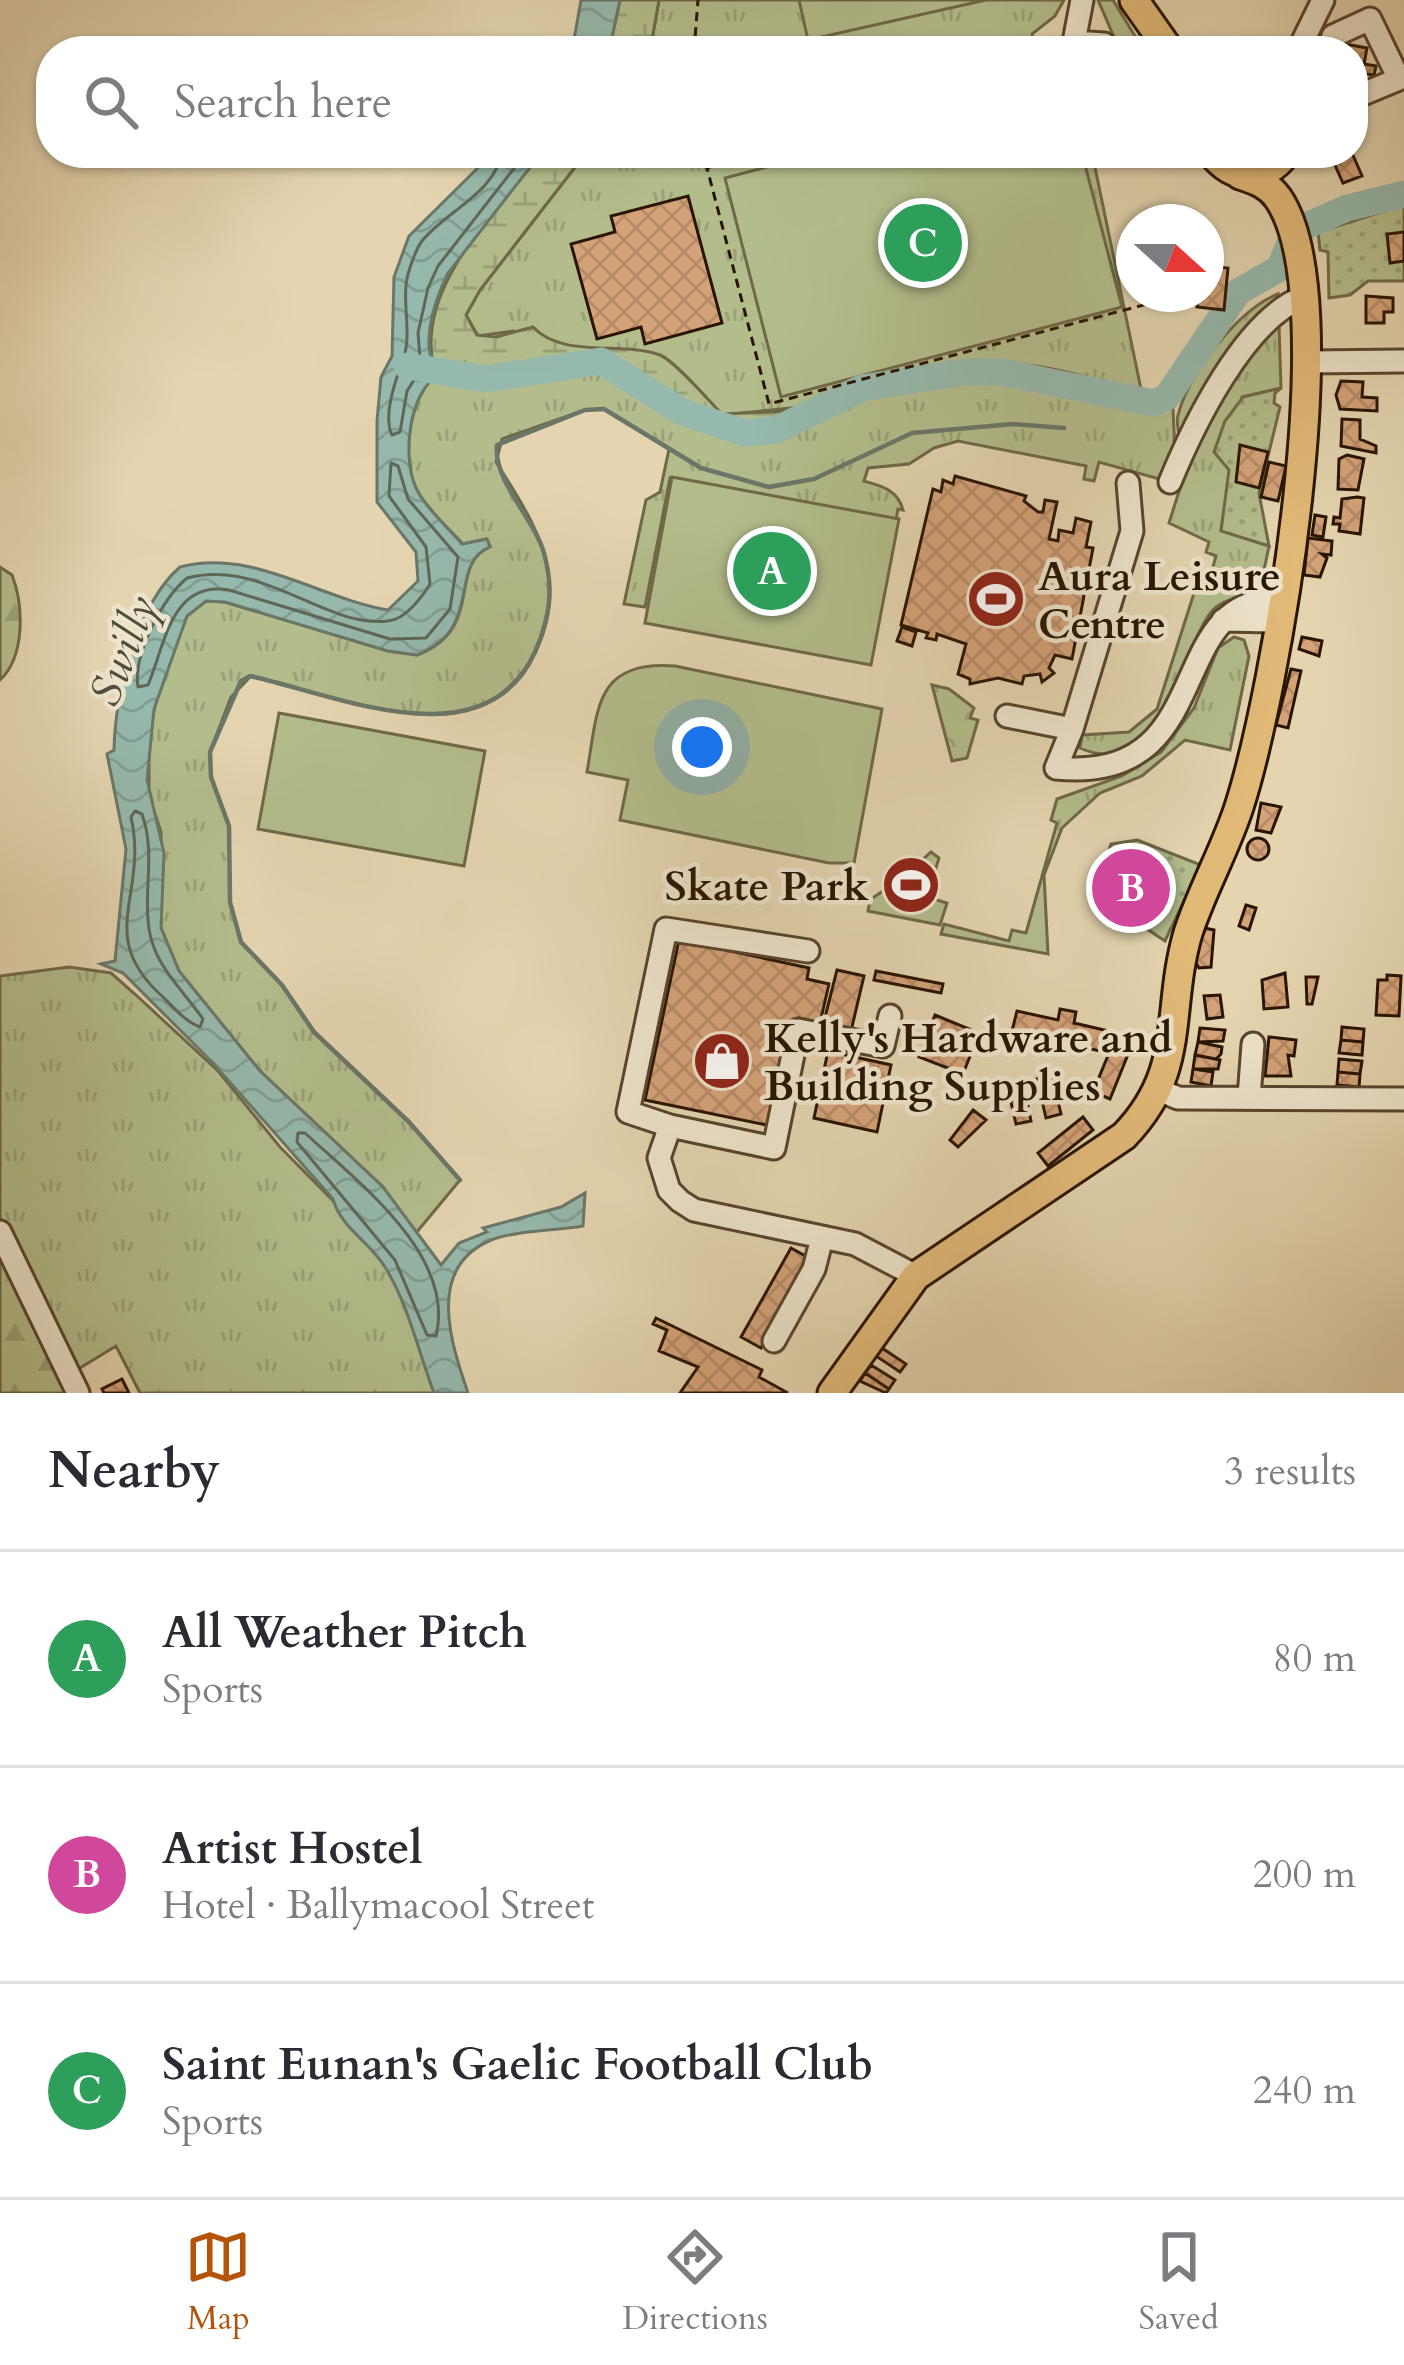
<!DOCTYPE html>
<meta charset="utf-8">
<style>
body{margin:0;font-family:Cardo,serif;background:#f2f2f3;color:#2b2b33}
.compass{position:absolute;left:1116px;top:204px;width:108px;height:108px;border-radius:50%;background:#fff;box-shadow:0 3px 9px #0004;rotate:111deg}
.you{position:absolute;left:702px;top:747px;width:42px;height:42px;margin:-30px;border:9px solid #fff;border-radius:50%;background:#1a73e8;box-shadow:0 0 0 18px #1a73e833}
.badge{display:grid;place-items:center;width:78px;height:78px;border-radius:50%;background:#b45309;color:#fff;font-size:39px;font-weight:700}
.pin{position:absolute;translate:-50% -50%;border:6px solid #fff;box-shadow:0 3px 12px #0006}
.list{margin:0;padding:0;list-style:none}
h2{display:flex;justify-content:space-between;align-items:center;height:156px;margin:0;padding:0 48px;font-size:51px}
h2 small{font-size:39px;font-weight:400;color:#7c7c81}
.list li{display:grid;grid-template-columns:78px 1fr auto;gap:36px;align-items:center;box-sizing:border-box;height:216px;padding:0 48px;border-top:3px solid #e1e1e2}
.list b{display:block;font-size:45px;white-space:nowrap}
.list p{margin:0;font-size:39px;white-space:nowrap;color:#7c7c81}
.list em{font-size:39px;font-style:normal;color:#7c7c81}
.icon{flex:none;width:66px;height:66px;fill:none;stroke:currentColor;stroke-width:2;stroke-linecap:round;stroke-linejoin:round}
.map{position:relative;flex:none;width:1404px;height:1393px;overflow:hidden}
.search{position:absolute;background:#fff;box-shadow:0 3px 9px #0004;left:36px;right:36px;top:36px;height:132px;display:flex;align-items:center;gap:30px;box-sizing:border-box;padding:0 42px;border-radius:48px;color:#7c7c81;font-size:45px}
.sheet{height:804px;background:#fff}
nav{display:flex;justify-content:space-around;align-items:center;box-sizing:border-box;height:168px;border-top:3px solid #e1e1e2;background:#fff;font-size:33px;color:#7c7c81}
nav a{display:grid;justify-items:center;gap:6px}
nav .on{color:#b45309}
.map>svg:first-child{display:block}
</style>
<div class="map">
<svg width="1404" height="1393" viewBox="0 0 1404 1393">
<defs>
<pattern id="grass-tufts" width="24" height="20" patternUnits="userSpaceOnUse" patternTransform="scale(3)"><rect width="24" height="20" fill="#b3bd8c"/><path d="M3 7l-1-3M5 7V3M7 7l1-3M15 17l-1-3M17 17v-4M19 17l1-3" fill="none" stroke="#9aa277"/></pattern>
<pattern id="forest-firs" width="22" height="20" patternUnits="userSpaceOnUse" patternTransform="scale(3)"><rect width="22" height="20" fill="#b3bd8c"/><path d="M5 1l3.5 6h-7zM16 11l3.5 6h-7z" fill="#9aa277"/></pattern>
<pattern id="wetland-marsh" width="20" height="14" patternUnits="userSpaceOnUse" patternTransform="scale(3)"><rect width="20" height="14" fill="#b3bd8c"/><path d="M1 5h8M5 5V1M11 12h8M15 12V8" fill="none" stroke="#9aa277"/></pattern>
<pattern id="park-crowns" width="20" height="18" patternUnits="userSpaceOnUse" patternTransform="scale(3)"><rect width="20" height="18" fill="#b3bd8c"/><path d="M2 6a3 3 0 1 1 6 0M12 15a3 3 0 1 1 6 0" fill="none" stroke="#9aa277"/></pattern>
<pattern id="garden-dots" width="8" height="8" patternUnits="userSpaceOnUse" patternTransform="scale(3)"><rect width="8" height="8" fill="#b3bd8c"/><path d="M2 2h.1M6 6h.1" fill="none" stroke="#9aa277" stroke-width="1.8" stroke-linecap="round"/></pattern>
<pattern id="water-waves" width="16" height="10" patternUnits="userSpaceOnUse" patternTransform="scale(3)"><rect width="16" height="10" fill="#95b9ac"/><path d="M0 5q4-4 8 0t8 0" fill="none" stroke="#809e92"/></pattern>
<pattern id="building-cross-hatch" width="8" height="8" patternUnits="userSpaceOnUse" patternTransform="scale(3)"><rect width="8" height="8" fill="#d5a379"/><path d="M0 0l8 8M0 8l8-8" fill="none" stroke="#b78b67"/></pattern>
</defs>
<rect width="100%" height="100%" fill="#e4d5b0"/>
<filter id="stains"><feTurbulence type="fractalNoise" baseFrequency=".00167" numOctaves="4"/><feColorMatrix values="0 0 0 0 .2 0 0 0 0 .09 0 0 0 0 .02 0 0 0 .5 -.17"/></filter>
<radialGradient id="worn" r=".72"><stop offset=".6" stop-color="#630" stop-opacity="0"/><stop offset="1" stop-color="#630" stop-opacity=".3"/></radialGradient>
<!-- grass -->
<path fill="url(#grass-tufts)" stroke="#6e6946" stroke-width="3" d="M659,0h405l-9,16 -23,18 4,17h-386z
M1098,0h15l31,51h-24z
M586,153h506l50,241c-37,-12 -125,-42 -158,-24l159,33 19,-2 11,8 2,42 8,1c-2,-11 -8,-27 -5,-37 11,-42 60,-105 100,-121l3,94 -39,9 -21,133 48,16 -8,39c-14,14 -36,11 -49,26 -30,35 -51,174 -132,137l2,-13 47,-3 28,-23 38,-119 11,2 10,-36 -10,-4 3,-10 -40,-19 12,-38 -82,-23 -5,19 -10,-2 2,-13 -128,-25 -24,7 -25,16 -41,4 -4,13c18,5 34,9 39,29l-5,-1 -2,11 -226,-42 -25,129 -21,-3 22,-104 14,-8 9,-43 -65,-40 -19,1 -83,29 -6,23c21,34 45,68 52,108 12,67 -34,144 -107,144 -63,1 -129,-23 -190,-38l-20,21 -21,55 1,25 18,49 1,76 11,40 41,43 32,47 95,90 51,58 -44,53 -33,-46 -123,-116 -81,-100 -18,-43v-96l-12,-36v-61l9,-43 29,-76 19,-15 19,1 163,49 29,4c69,-26 29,-88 73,-109l-4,-7 -23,5c-15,-16 -34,-33 -45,-52 -18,-32 -9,-96 19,-118l49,5 115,-18 81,51 82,22 65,-30 -107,11 -62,-60 -94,-9 -53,-15 -35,5 -12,-21 14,-25z
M1234,637l10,3 5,16 -19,94 -45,-10 -43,36 -42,17 -38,35 -18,47 4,79 -107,-20 3,-10 65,17 3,-11 14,3 31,-110 -6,-3 6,-21 65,-23 39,-24 33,-44 24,-60z
M69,967l42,6 25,22 82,76 62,76 80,81 35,48 42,117h-297l-24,-47 -46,28 -70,-157v-241z"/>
<!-- forest -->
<path fill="url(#forest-firs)" stroke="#6e6946" stroke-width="3" d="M0,567l12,8c12,31 13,82 -12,105z
M0,1253l68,140h-68z"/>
<!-- wetland -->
<path fill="url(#wetland-marsh)" stroke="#6e6946" stroke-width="3" d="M620,0h39l-9,51h-41z
M541,153h45l-106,137 -14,25 11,20 19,2 37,-10c30,32 88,14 127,28 15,6 49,46 62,59l72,-3 38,-9c-20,10 -46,30 -69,32 -62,6 -111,-49 -163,-73l-114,18 -52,-10c-20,-83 62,-154 107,-216z"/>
<!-- park -->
<path fill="url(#park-crowns)" stroke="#6e6946" stroke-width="3" d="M932,685l17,4 25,19 -4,10 8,2 -11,38 -15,3z"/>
<!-- garden -->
<path fill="url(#garden-dots)" stroke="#6e6946" stroke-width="3" d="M1404,205v76h-36l-18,14 -21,3 -1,-46 -8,-2 -2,-18z
M1281,388l-6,5 -1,10 6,4 -21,86 10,53 -48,-15 8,-61 -15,-18 11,-31 18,-24z
M1137,840l64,25 -36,76 -71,-47 17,-50z"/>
<!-- pitch -->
<path fill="#b3bd8c" stroke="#6e6946" stroke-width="3" d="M799,0h187l-178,40z
M820,153h262l40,154 -341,90 -56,-219z
M672,477l227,42 -28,146 -226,-42z
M675,666l207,43 -28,154h-25l-209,-43 8,-40 -41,-8c11,-62 7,-112 88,-106z
M279,713l206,38 -21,115 -206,-37z
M931,852l8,6 -12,39 20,6 -7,22 -72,-14 2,-11 30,-21 8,2 1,-9z"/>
<!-- water -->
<path fill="url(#water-waves)" stroke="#6a7768" stroke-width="3" d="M581,0h39l-11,51h-37z
M493,153h48l-93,120c-13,27 -31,76 -8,101 -32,16 -40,89 -21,120 11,18 29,34 43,50l25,-5 3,8c-43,17 -5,82 -73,108l-29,-4 -163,-49 -19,-1 -19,15 -33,93 -7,71 17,73 -3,75 18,43 81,100 123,116 58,78 18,-22 28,-11 -4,-4 78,-21 24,-14 -2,33c-29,5 -68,4 -94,15 -63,28 -38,102 -21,152h-34c-16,-42 -25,-87 -49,-126 -16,-26 -44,-39 -52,-68l-121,-137 -89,-89 -22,-9 14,-3 11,-112 -19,-95 7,-4c1,-55 23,-146 66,-183 72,-19 138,31 208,43l30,-29 -2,-29 -39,-50v-81l4,-44 11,-21 2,-79 15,-41z"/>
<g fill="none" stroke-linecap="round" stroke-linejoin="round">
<!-- shore -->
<path stroke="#5f6756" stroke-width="3" d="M501,153c-4,38 -57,60 -79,88 -6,8 -11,23 -14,33 -7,26 4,57 -4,83 -7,20 -22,57 -12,78l8,-3 7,-41 14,-22 -3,-36 10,-45 10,-22 88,-113
M391,463l7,3 10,33 50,58 -8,52 -24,29 -36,1 -161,-49c-58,-10 -64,55 -81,95l-10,2c-5,-33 25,-89 49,-109 76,-20 139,51 201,43 17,-1 34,-24 42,-37l-4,-37 -37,-51z
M135,811l7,3c14,40 1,75 7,115 5,36 34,61 54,90l-3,8c-14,-5 -25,-18 -36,-29 -71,-63 -15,-101 -33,-181z
M298,1133h7c54,50 151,123 131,203l-9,-1 -32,-75 -98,-118z"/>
<!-- stream -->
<path stroke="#6a7768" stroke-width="4.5" d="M460,1180l-51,-58 -95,-90 -32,-47 -41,-43 -11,-40 -1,-76 -18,-49 -1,-25 31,-71 9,-5c87,19 235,87 285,-24 15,-34 19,-63 9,-99 -10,-35 -51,-72 -47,-108l88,-35 19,-1 97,59 68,19 45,-8 98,-46 101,-9 51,4"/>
<!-- river -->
<path stroke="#95b9ac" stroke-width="27" d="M407,366l79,13 115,-18 81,51 63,21 31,-3 86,-42 102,-16h37l153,31 13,-6 71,-105 42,-24 9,-23 17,-19 41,-18 57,-14"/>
</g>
<!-- building -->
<path fill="url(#building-cross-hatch)" stroke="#291501" stroke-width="3" d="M1340,43l27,5 -3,16 12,2 -2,9 -9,-1 -2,9 -10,-2v-30h-14z
M1352,153l10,23 -19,7 -13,-29z
M688,196l34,127 -77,21 -4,-17 -44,12 -26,-95 44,-12 -4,-16z
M1404,232v29l-14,2 -3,-29z
M1206,266l22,2 -4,42 -27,-3 1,-13h8z
M1366,296l27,2v14h-9v11h-18z
M1341,381l22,1 -1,15 15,1v13l-37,-2 -4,-14z
M1342,419l18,1v19l16,7v7l-35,-7z
M1240,445l28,7 -9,36 -23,-6z
M1347,455l17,4 -6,31 -20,-1 1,-30z
M1269,462l17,4 -8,35 -17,-4z
M955,476l71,20 -2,5 14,11h5l2,-12 12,2 -8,37 9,2 1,-11 14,3 3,-15 15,4 -5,25 7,1 -21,111 -17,-4 -6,13 5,5 -12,9 -2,-8 -16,2 -2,8 -24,-6 -28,6v-5l-12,-5 8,-30 -29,-10 -1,6 -10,-2 2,-5 -27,-8 32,-136 8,3 2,-12 10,4z
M1357,497l7,1 -4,36 -21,-3 1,-7h-7l1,-7 6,1 2,-19z
M1315,515l11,2 -3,20 -11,-2z
M1308,538l24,3 -1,14 -9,-1 5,4 -7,19 -16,-2z
M902,627l14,5 -4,14 -15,-5z
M1302,637l20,4 -3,15 -20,-7z
M1291,669l10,2 -13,57 -12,-3z
M1261,803l20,4 -10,26 -15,-3z
M1247 849a11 11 0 1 1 22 0a11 11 0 1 1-22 0Z
M1124,871l24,8 -12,28 -21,-7z
M1246,905l10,3 -7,22 -10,-4z
M1200,927l14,3 -3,37 -12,1 -6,-10z
M679,940l130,28 -2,11 22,5 -9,39 -21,-5 -23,109 -131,-27z
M837,970l27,6 -13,55 -28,-6z
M876,971l67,13 -2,9 -67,-13z
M1285,973l3,34 -24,2 -2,-29z
M1387,975l14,1 -2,40 -23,-1 2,-35h9z
M1306,977h12l-6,27h-5z
M1220,995l3,22 -16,2 -3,-23z
M1060,1009l16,3 -2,11 61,14 -25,62 -17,-7 16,-39 -97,-22 5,-20 41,9z
M935,1015l44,18 -16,41 -44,-17z
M1342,1027l22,2 -1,13 -22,-2z
M1200,1028l25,2 -2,11 -25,1z
M1269,1037l27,3 -2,16 -6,-1 3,21h-26z
M1341,1040l22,2 -1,13 -23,-2z
M1198,1042l24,5 -1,7 -5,5 -21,-4z
M828,1051l63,14 -14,67 -63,-14z
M1195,1055l25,5 -2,9h-25z
M1339,1059l23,2 -2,13 -22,-2z
M1193,1069l20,3 -2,14 -20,-4z
M1338,1072l22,2 -1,13 -22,-2z
M1052,1076l9,38 -15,4 -9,-39z
M1023,1082l8,39 -15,3 -9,-39z
M973,1110l13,10 -28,27 -8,-7z
M1083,1117l10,13 -45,36 -10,-13z
M791,1248l20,11 -50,89 -20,-11z
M656,1318l106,52 -3,7 29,16h-108l18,-26 -39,-16 8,-21 -14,-6z
M882,1348l24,16 -6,8 -24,-16z
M871,1365l24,15 -6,9 -24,-16z
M865,1373l24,16 -3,4 -26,-12z
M122,1379l7,14h-25l-2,-4z"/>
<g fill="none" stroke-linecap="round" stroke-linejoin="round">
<!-- minor casing -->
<g stroke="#58452d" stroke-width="27">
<path id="minor" d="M1082,0l-8,42 30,2 6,7
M1333,36l37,-17 29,60
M1298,51l25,-51
M1353,98l51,-21
M1178,153h34
M1308,362l96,-1
M1170,482c23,-56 75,-164 134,-185
M1223,620l55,1
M1007,716l65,13 -16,39c165,17 105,-173 225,-168
M1072,729l60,-198 -4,-48
M890,1016l-7,30 -85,-16 -24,118 -104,-22 -11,32 10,32 11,11 14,9 161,34 61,32
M1159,1090l19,8 226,1
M1249,1098l4,-54
M670,1126l-42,-14 38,-183 142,22
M0,1232l78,161
M774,1341l40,-72 8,-31"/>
</g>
<!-- major casing -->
<g stroke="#291501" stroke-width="33">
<path id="major" d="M1134,0l36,51
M1212,153c20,28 54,29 74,0
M832,1393l84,-117 208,-140c64,-66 41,-124 64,-203 14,-43 37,-83 51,-126 37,-115 107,-511 39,-609 -10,-14 -23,-18 -38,-23"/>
</g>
<!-- path -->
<path stroke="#291501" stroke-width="3" stroke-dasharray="9 6" stroke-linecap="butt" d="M694,51l4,-51
M728,153l5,6 -26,9 62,236 382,-101"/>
<!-- minor -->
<use href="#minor" stroke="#ede4cc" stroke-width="21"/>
<!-- major -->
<use href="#major" stroke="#e2ba78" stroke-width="27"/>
</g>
<!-- icons -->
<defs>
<g id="stadium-disc" transform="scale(3)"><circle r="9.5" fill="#8f2418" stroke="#ede4cc"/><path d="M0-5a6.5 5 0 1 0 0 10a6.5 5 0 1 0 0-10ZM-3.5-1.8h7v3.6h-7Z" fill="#fff"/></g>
<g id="shop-disc" transform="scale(3)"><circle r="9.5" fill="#8f2418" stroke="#ede4cc"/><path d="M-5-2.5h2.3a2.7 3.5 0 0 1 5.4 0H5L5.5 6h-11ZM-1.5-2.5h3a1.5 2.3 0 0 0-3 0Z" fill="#fff"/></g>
</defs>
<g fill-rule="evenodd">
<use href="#stadium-disc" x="996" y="599"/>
<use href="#stadium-disc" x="911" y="885"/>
<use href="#shop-disc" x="722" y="1061"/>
</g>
<g text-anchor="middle" stroke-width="9" stroke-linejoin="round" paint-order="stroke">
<!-- poi labels -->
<g font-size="42" font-weight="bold" fill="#291501" stroke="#ede4cc" text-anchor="start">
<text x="1038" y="590">Aura Leisure<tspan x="1038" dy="48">Centre</tspan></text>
<text x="869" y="900" text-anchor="end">Skate Park</text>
<text x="764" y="1052">Kelly's Hardware and<tspan x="764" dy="48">Building Supplies</tspan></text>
</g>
<!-- water labels -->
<g font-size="45" font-style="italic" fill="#4f4e3d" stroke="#ede4cc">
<text transform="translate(122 650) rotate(-69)" y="16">Swilly</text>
</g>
</g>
<rect width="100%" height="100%" filter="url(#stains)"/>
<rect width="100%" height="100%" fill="url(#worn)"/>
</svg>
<svg class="compass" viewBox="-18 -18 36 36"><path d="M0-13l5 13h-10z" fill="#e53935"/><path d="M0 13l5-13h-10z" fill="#7c7c81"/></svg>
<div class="you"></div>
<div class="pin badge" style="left:772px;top:571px;background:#2e9e5b">A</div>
<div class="pin badge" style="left:1131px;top:888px;background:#d1479c">B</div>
<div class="pin badge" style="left:923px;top:243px;background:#2e9e5b">C</div>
<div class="search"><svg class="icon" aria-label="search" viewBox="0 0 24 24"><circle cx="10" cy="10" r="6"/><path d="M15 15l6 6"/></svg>Search here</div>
</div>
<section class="sheet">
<h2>Nearby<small>3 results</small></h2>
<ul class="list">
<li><span class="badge" style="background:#2e9e5b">A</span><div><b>All Weather Pitch</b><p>Sports</p></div><em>80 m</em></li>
<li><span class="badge" style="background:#d1479c">B</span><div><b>Artist Hostel</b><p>Hotel · Ballymacool Street</p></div><em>200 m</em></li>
<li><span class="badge" style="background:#2e9e5b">C</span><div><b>Saint Eunan's Gaelic Football Club</b><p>Sports</p></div><em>240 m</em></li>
</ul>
</section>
<nav>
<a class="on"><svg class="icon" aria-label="map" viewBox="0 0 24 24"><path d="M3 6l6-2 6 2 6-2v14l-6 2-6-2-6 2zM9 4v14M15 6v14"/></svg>Map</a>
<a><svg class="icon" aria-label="directions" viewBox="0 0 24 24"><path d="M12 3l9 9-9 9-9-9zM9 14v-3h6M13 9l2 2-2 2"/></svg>Directions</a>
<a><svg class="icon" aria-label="saved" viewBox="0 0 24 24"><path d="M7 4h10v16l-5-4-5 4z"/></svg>Saved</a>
</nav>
